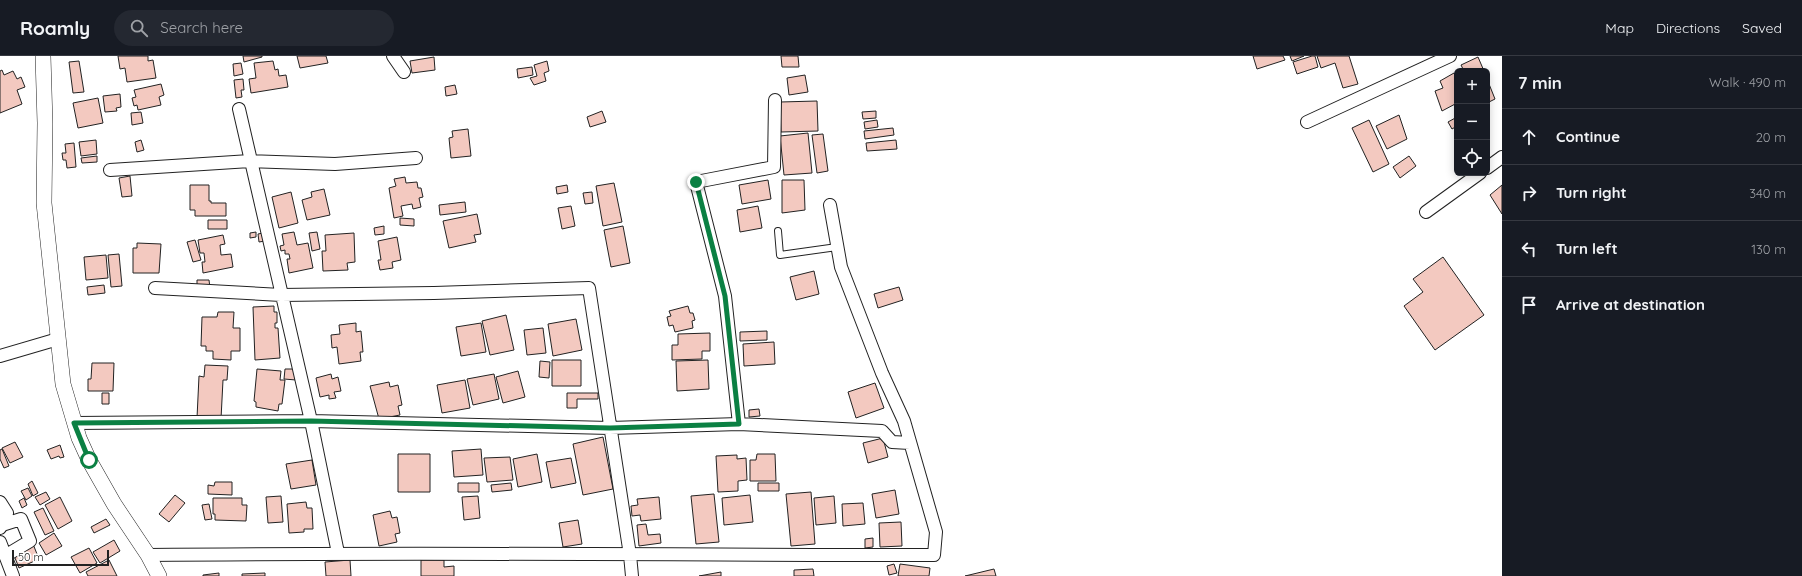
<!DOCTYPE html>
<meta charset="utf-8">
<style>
body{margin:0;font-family:Quicksand,sans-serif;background:#242831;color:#f1f3f6}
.controls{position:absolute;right:12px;top:12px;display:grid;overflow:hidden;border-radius:6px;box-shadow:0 2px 10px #0003}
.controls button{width:36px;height:36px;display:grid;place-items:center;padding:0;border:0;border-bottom:1px solid #363941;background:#171b24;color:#f1f3f6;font:20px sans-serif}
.scale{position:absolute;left:12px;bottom:10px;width:97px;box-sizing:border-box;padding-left:4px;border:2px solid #222;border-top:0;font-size:11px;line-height:14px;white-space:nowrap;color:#222;-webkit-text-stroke:3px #fff;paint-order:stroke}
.stop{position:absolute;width:12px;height:12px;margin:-9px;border:3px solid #0b8043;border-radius:50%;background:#fff}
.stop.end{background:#0b8043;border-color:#fff;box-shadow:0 1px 4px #0008}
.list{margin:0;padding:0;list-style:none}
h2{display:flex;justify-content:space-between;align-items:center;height:52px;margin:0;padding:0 16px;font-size:17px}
h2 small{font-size:13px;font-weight:400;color:#9ea1a6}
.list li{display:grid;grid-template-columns:26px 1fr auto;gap:12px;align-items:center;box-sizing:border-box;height:56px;padding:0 16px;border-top:1px solid #363941}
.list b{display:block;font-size:15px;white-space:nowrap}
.list em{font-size:13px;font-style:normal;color:#9ea1a6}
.icon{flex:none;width:22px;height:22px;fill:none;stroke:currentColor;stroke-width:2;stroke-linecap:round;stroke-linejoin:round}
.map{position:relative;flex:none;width:1502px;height:520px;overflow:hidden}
header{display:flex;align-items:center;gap:24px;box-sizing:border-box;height:56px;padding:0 20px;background:#171b24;border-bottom:1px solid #363941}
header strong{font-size:19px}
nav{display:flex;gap:22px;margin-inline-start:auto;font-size:14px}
.search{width:280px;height:36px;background:#242831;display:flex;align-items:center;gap:10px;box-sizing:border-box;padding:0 14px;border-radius:22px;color:#9ea1a6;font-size:15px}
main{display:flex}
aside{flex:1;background:#171b24}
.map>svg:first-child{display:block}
</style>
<header>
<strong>Roamly</strong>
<div class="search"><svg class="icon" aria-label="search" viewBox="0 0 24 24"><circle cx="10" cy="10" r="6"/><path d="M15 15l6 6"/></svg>Search here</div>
<nav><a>Map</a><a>Directions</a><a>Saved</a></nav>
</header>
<main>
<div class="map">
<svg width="1502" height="520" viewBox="0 0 1502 520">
<rect width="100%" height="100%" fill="#fff"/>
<!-- building -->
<path fill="#f3c9c0" stroke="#222" d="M118,0h30v5l5,-1 3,18 -29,4 -2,-14 -5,1z
M243,0h19v1l-18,5z
M297,0h29l2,7 -28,5z
M781,0h17l1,11h-17z
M1253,0h30l2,4 -28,9z
M1290,0h14l-12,5z
M1312,0h3l3,11 -21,7 -4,-12z
M1317,0h32l9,28 -15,4 -8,-25 -14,5z
M434,1l1,13 -23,3 -2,-12z
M1478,1l6,14h-20l-3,-6z
M79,5l5,31 -11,1 -4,-31z
M273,5l2,9 3,-1 1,7 7,-1 2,12 -37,6 -2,-14 7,-1 -2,-15z
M547,5l2,10 -5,2 2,8 -12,4 -4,-7 7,-2 -3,-11z
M241,7l2,11 -9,2 -1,-12z
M532,11l1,8 -15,3 -1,-9z
M2,14l2,5 9,-4 4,8 4,-2 4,10 -8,3 5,14 -22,9v-42z
M1454,17l3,6v24l-15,8 -7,-20 8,-3 -3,-7z
M805,19l3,17 -19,3 -2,-17z
M243,23l1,11h-3l1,7 -6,1 -2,-18z
M1487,23l8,20 -8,4z
M161,28l3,11 -5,2 2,8 -23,5 -1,-5 -3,1 -2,-8 4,-1 -2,-7z
M455,29l2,9 -11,2 -1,-9z
M120,38l1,13 -5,1 1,3 -12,1 -2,-16z
M98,42l5,25 -25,5 -5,-25z
M817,45l1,30 -37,1 -1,-30z
M602,55l4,11 -16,5 -3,-10z
M876,55v7l-13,1 -1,-7z
M141,56l2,11 -11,2 -1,-12z
M1399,59l8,24 -20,10 -11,-23z
M1457,61v9l-5,3 -4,-7z
M877,64l1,7 -13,2 -1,-7z
M1369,64l20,44 -16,8 -21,-44z
M893,72l1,7 -29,4 -1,-8z
M468,73l3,27 -20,2 -2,-20 4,-1 -1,-6z
M808,77l4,40 -28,2 -4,-39z
M823,78l5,37 -11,2 -5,-38z
M96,84l1,14 -16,2 -2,-14z
M141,84l3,10 -7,2 -2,-10z
M896,84l1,9 -30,2 -1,-8z
M74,87l2,24 -9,1 -1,-8h-3l-1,-7h4l-1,-9z
M97,100v6l-15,1 -1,-5z
M1409,100l7,10 -16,12 -7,-11z
M130,120l2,20 -10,1 -3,-19z
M405,121l1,6 11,-1 1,6h3l2,9 -4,1 2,9 -8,2 -1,-5 -11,2 2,10 -9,2 -5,-30 7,-2 -2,-7z
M768,124l3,19 -29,5 -3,-19z
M782,124h22l1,30 -23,3z
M614,127l8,39 -19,4 -7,-40z
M190,129h19v16h2v2h15v13h-31v-6h-5z
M567,129l1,7 -11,2 -1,-7z
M1502,129v29l-12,-19z
M324,133l6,26 -23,5 -5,-20 10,-3 -1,-5z
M291,136l7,31 -19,5 -7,-31z
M592,136l1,11 -8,1 -2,-11z
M465,146l1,10 -26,3 -1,-10z
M571,150l4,20 -13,3 -4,-21z
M758,150l4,22 -22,4 -3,-22z
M477,158l4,20 -7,1 2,7 -27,6 -6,-27z
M400,162l14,1v7l-14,-1z
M208,164h19v9h-19z
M384,170v8l-9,1 -1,-7z
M623,170l7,37 -19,4 -7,-37z
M256,176v5l-6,1v-5z
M294,176l3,13 11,-2 5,25 -24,5 -2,-14h3l-1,-5h-4v-4l-4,1 -1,-5 4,-1 -2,-11z
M317,176l3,17 -8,2 -3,-18z
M263,177l2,8 -6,1 -1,-8z
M354,177l1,29 -8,1 1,7 -25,1 -1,-20h4l-1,-16z
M223,179l2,9 -5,1 1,10 10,-1 2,13 -30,6 -1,-11h3l-1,-9h-4l-2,-13z
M397,181l4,23 -9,2 1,6 -13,2 -2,-10h3l-3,-19z
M195,184l6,20 -8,2 -6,-20z
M137,187l24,1 -2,29h-26v-25h4z
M119,198l3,32 -11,1 -3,-32z
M106,199l2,23 -22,2 -2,-23z
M1443,201l41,58 -49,35 -31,-44 19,-14 -10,-13z
M814,215l5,23 -23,6 -6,-23z
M197,224h12l1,8 -13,1z
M104,229l1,8 -17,2 -1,-8z
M899,231l4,13 -25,8 -4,-14z
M274,250v6h3v11h-2v5h3l2,30 -25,2 -2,-53z
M688,250l2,7h3l2,7 -3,1 1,7 -18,4 -2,-7 -4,1 -2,-9 4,-1 -2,-5z
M218,256h16l-1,16h7v23h-9v9l-18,-1v-8h-7v-5h-5l1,-29h15z
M506,259l8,35 -24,5 -8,-34z
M576,263l6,31 -29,6 -5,-32z
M356,267v9l5,-1 2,21h-3l1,9 -22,3 -2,-17 -5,1 -1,-13 9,-1 -1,-9z
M481,267l5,29 -25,4 -5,-29z
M543,272l3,25 -19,2 -3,-25z
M767,275v9l-27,1v-9z
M710,277v18h-8v8l-30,1v-15h6v-11z
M774,286l1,22 -31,2 -1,-22z
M552,304h29v26h-29z
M708,304l1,29 -32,2 -1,-30z
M540,305l10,1 -1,16 -10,-1z
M92,307h22l-1,28h-25v-12h3z
M205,309l23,1 -1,14h-4l-2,39 -24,-1 2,-42 5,1z
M257,313l24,2 -1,9h5l-3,24h-3l-1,7 -22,-4v-5l-2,-1z
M285,313h11v11l-12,-1z
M518,315l7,26 -22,6 -7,-26z
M331,318l1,5 6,-2 3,14 -7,1 2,6 -7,1v-4l-9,2 -4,-19z
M494,318l5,25 -26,6 -6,-26z
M465,324l5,28 -28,5 -5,-28z
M389,326l1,5 8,-2 4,20 -4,1 2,9 -21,4 -9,-33z
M875,327l9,25 -28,10 -8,-26z
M102,337h7v11h-7z
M567,337h31v6h-21v9h-10z
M759,353l1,7 -11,1v-7z
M603,381l10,52 -30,6 -10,-51z
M883,382l5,19 -20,6 -5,-20z
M15,386l8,15 -13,6 -8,-15z
M60,389l4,12 -4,1 -1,-2 -8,3 -4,-9z
M2,393l7,17 -5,2 -4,-9v-9z
M481,393l2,26 -29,2 -2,-26z
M398,398h32v38h-32z
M537,398l5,28 -24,5 -5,-28z
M757,398h18l1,27h-26v-21h6z
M737,399v4l9,-1 1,22 -9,1v10l-20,1 -2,-36z
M510,401l3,23 -26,2 -3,-24z
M571,402l5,25 -25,5 -5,-26z
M312,404l4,25 -25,4 -5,-25z
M32,425l6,12 -5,3 -5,-12z
M215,426h17v13l-24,-1v-9l6,1z
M458,427h21v9h-21z
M511,427l1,7 -20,2 -1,-7z
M758,427h21v8h-21z
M28,432l4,8 -6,4 -5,-9z
M895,434l4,24 -23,4 -4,-24z
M46,436l4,7 -10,6 -5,-8z
M811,436l4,52 -24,2 -5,-52z
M714,438l5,48 -23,2 -5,-48z
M175,439l10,8 -16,19 -10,-8z
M750,439l3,27 -29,3 -2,-27z
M281,440l2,26 -15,1 -2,-26z
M478,440l2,22 -16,2 -2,-23z
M834,440l2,27 -20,2 -2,-27z
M60,441l12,24 -14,8 -13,-24z
M659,441l2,22 -20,2 -1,-6 -8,1 -1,-10 7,-1 -1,-6z
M24,442l3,7 -5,3 -3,-7z
M213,442h29v7h5l-1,16 -31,-1v-6h-2z
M306,446l1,6h5l1,21h-9v3l-15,1 -2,-29z
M863,447l2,21 -22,2 -1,-22z
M209,448l3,15 -7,1 -3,-15z
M43,452l11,23 -9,4 -11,-23z
M390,455l2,7 5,-1 3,16 -5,1 2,8 -18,4 -6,-31z
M106,463l4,6 -16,8 -3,-6z
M578,464l4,24 -19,3 -4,-24z
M901,466l1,24 -22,1 -1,-24z
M646,468l2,11 12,-1 1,9 -22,3 -2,-21z
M54,477l8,13 -16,9 -7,-12z
M873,482v9l-8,1v-9z
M114,484l6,11 -20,12 -7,-11z
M33,488l6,15 -20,9 -6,-15z
M89,492l8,15 -17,10 -9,-16z
M109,504l8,16h-29l-2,-4z
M350,504l1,16h-25l-1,-14z
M421,504h23v7l10,-1v10h-33z
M894,508l3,9 -8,2 -2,-9z
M900,508l30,4 -1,8h-31z
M813,513l1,7h-20v-6z
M994,513l2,7h-31z
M721,516v4h-22z
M219,517v3h-16v-1z
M265,517v3h-23v-2z"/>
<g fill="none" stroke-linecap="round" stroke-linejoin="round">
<!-- service casing -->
<g stroke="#222" stroke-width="8">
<path id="service" d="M778,175l2,24 57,-8"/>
</g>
<!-- minor casing -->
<g stroke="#222" stroke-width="14">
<path id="minor" d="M393,0l11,16
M239,53l72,312 27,132
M1307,66l143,-66
M1487,112l15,-11
M110,114l140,-9 85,3 81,-6
M1426,156l54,-39
M155,232l126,7 153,-2 155,-5 41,267 2,21
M0,300l58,-17
M75,367l236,-2 299,7 129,-4 143,7 10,11 18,1
M739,368l-14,-128 -29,-114 78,-15 1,-67
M0,446l7,11 -7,14
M0,472l2,-3 19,-6 9,22 -25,15
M0,486l13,34
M148,499c262,-3 524,0 786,0l2,-23 -32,-111 -22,-48 -41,-106 -11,-62"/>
</g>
<!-- tertiary casing -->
<g stroke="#222" stroke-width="16">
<path id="tertiary" d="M43,0l2,67 -1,80 19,181 16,54 10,22 25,44 34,51 11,21"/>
</g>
<!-- service -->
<use href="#service" stroke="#fff" stroke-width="6"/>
<!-- minor -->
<use href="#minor" stroke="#fff" stroke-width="12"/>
<!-- tertiary -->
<use href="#tertiary" stroke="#fff" stroke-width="15"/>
</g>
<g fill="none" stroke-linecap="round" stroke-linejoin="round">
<!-- route -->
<path stroke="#0b8043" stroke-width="5" d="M89,404l-15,-37 237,-2 299,7 129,-4 -14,-128 -29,-114"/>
</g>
</svg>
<div class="controls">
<button>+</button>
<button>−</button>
<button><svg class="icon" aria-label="locate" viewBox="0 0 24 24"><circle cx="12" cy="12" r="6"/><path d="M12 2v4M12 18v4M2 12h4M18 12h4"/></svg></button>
</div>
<div class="scale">50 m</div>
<div class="stop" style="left:89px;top:404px"></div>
<div class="stop end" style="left:696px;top:126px"></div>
</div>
<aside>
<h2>7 min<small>Walk · 490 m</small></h2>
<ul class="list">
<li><svg class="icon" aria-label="ahead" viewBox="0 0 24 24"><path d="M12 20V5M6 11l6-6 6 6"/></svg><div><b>Continue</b></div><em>20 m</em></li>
<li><svg class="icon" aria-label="right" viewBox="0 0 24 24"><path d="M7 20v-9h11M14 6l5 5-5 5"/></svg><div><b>Turn right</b></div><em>340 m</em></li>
<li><svg class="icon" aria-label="left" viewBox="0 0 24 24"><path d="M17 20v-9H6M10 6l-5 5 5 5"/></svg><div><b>Turn left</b></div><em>130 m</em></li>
<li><svg class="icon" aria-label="arrive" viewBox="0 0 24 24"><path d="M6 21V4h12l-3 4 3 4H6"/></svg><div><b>Arrive at destination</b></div></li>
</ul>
</aside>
</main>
